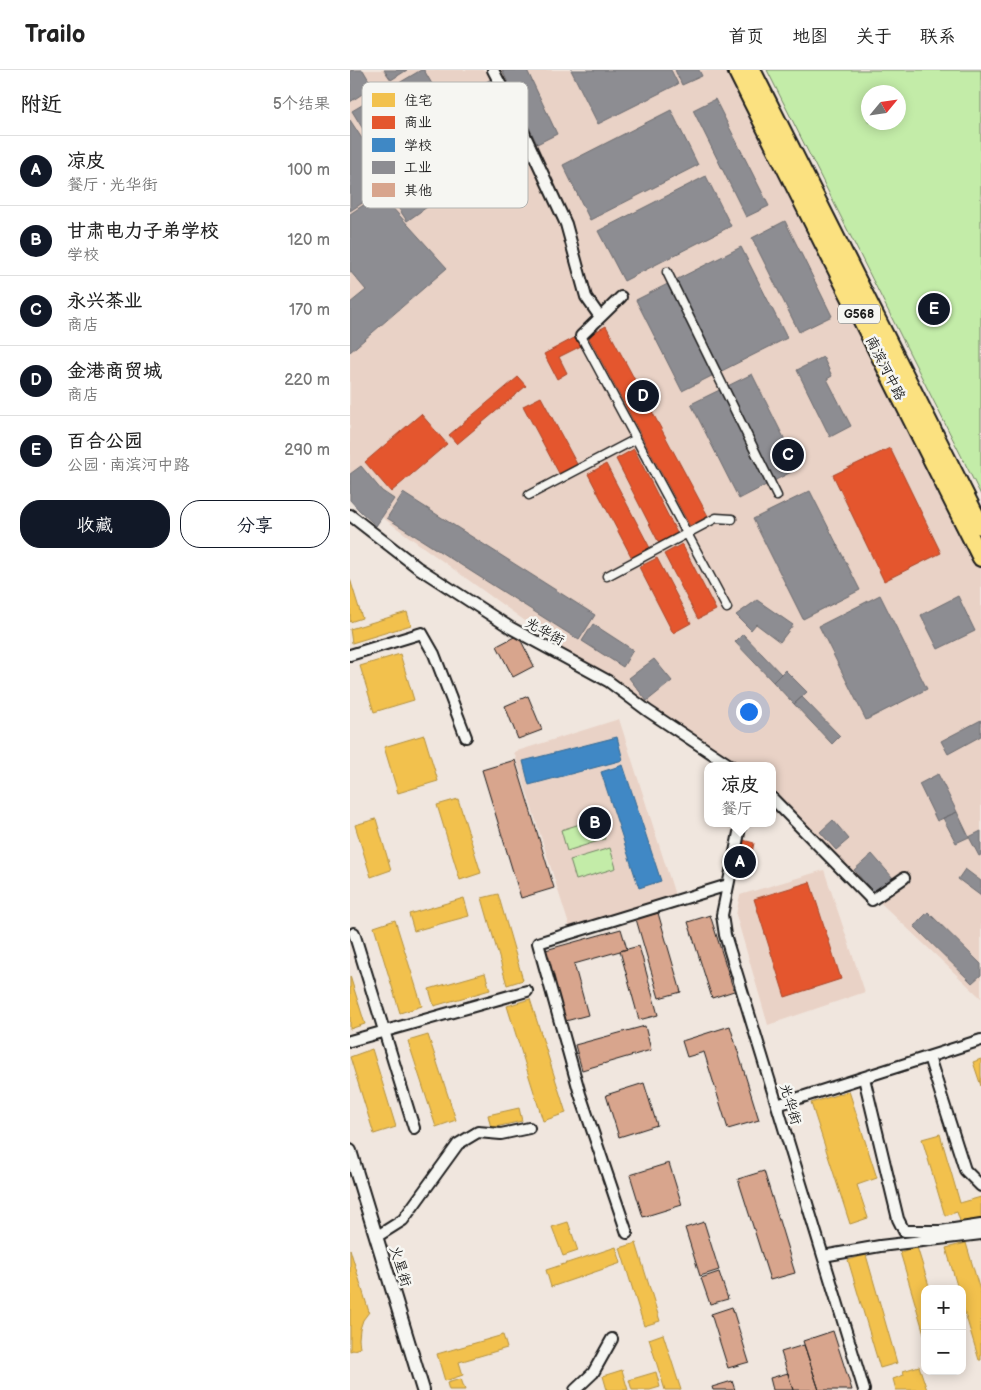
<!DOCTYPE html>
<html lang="zh">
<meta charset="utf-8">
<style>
body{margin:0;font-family:"Balsamiq Sans","LXGW WenKai TC",sans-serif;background:#f6f6f6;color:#222}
.controls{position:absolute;right:15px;bottom:15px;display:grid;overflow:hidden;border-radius:10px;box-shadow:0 2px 12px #0003}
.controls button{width:45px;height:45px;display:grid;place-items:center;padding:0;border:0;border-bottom:1px solid #e0e0e0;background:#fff;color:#222;font:25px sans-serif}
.compass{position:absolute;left:511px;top:15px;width:45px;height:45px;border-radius:50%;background:#fff;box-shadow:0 2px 12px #0003;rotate:61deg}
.you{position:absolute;left:398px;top:641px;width:18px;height:18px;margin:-12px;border:4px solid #fff;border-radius:50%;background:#1a73e8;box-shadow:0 0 0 8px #1a73e833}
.badge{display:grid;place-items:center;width:32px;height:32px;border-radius:50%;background:#111827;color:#fff;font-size:16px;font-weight:700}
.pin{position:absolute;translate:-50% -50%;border:2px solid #fff;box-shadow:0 1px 5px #0006}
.popup{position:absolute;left:354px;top:692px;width:72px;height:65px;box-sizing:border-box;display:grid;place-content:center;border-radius:10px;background:#fff;filter:drop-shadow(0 1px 4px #0005);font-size:16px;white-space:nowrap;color:#767676}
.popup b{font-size:19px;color:#222}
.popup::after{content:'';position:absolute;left:50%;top:100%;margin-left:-10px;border:10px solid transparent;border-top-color:#fff}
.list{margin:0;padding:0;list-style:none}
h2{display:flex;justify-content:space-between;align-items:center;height:65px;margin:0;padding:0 20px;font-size:21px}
h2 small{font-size:16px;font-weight:400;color:#767676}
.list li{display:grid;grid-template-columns:32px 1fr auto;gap:15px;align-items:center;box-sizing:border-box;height:70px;padding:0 20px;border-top:1px solid #e0e0e0}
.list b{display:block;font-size:19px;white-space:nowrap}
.list p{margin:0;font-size:16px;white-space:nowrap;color:#767676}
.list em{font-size:16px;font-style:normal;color:#767676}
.actions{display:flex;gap:10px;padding:15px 20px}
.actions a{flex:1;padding:11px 0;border:1px solid #111827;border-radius:20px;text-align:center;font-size:18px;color:#111827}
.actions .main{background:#111827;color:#fff}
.map{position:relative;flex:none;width:631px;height:1320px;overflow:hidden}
header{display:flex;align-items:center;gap:30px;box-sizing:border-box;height:70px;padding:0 25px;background:#fff;border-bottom:1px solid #e0e0e0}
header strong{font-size:24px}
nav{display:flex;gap:28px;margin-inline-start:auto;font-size:18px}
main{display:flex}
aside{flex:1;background:#fff}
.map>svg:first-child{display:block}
</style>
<header>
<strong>Trailo</strong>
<nav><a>首页</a><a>地图</a><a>关于</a><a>联系</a></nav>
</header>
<main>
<aside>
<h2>附近<small>5个结果</small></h2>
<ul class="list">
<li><span class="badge">A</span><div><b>凉皮</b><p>餐厅 · 光华街</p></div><em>100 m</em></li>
<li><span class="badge">B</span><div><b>甘肃电力子弟学校</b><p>学校</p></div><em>120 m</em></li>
<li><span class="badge">C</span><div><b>永兴茶业</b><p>商店</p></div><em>170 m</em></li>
<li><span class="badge">D</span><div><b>金港商贸城</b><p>商店</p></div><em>220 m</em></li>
<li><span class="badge">E</span><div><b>百合公园</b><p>公园 · 南滨河中路</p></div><em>290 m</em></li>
</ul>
<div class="actions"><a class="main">收藏</a><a>分享</a></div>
</aside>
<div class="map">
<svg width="631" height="1320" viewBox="0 0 631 1320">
<rect width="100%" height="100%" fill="#f0e6de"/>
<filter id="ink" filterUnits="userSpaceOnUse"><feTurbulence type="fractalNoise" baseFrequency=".02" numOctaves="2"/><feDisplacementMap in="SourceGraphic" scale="10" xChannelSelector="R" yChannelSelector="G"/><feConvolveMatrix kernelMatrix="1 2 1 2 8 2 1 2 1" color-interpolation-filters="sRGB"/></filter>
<g filter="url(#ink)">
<!-- built -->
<path fill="#e9d2c6" d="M0,0h380l251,469v459l-208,-197 -1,-35h-47l-375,-272z
M269,649l56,176 -105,33 -56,-176z
M474,800l41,122 -97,33 -32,-110 4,-20z"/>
<!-- green -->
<path fill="#c3eca8" stroke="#708462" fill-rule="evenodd" d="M417,0h214v425zM518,22h30v30h-30z
M249,748l6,21 -38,12 -6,-21z
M260,778l6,20 -40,12 -6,-20z"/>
<!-- homes -->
<path fill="#f2c14e" stroke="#b2903f" d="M0,509l12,39 -12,4z
M57,542l4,13 -59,18 -2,-14z
M50,584l14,46 -40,12 -14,-46z
M74,665l14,46 -40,12 -14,-46z
M108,729l23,74 -21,7 -23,-75z
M26,749l15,51 -20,7 -16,-52z
M148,824l25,86 -16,5 -25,-87z
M114,828l5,18 -55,15 -5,-17z
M45,850l27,86 -22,7 -26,-86z
M135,903l5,17 -56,16 -5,-17z
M0,906l15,48 -15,5z
M180,929l36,114 -23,8 -36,-115z
M78,965l28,85 -20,7 -28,-86z
M22,979l24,78 -22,7 -24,-77z
M631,989v27l-8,-24z
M499,1021l28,87 -20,7 11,33 -18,6 -39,-121z
M169,1038l3,13 -31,7 -3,-13z
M590,1064l20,69 21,-6v21l-20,6 -4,-12 -12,4 -23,-77z
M218,1152l10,29 -15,5 -11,-29z
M286,1173l24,78 -16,5 -24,-78z
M616,1173l15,51v66h-2l-17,-57v-14h-4l-12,-41z
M266,1177l5,16 -70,24 -5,-17z
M567,1177l13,42h-5v48l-25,-85z
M0,1179l19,63 -6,8 -3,9 -1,10 1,9 -10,3z
M516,1185l31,108 -17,5 -32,-108z
M313,1264l18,56h-16l-16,-51z
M153,1265l4,13 -48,14 4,13 -18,6 -8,-27z
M569,1296l8,24h-31l-3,-11 11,-4 -1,-4z
M272,1300l6,20h-21l-4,-14z
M306,1302l4,15 -10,3h-18l-3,-10z
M111,1309l4,11h-16l-2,-7z"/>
<!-- shops -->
<path fill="#e4572e" stroke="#a84529" d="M256,256l102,190 -18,10 -102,-190z
M226,267l5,9 -22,11 8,16 -10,6 -13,-25z
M168,307l8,9 -69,58 -8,-9z
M191,327l37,69 -18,9 -37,-69z
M71,344l26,30 -56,48 -26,-30z
M540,378l51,105 -57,28 -51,-106z
M284,379l43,84 -18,10 -43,-84z
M256,394l44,84 -18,10 -44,-84z
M332,474l34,66 -18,9 -34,-65z
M307,488l34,65 -18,10 -34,-66z
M393,770l11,3 -7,34 -12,-2z
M460,812l31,97 -56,18 -31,-98z"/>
<!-- schools -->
<path fill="#3f88c5" stroke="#346892" d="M267,667l6,23 -94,25 -6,-24z
M273,695l38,116 -22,7 -38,-116z"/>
<!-- industry -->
<path fill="#8d8d92" stroke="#6b6b6f" d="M2,0h11l10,17 -23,15v-31z
M34,0h23l-16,10z
M71,0h3l32,56 -3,16 -69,42 -13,-21 9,-6 -28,-46z
M152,0h25l30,64 -20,10z
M221,0h100l7,14 -80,40z
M325,0h24l3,6 -20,9z
M141,9l18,31 -19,12 -18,-31z
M365,29l54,107 -23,11 -53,-107z
M119,31l31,55 -93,65 -18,-27 85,-55 -17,-30z
M321,40l27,55 -108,55 -27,-55z
M0,50l24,37 -8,5 18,27 -34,22z
M356,106l25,50 -107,55 -26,-50z
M30,124l67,74 -97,84v-49l16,-13 -16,-19v-57z
M435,151l47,95 -33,16 -47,-94z
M391,177l46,91 -105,53 -46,-91z
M473,287l9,19 -5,3 24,47 -21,11 -33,-67z
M402,304l47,94 -60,31 -48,-95z
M11,396l21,25 12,8 -18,27 -17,-16 -9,-10v-26z
M460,421l50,99 -57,29 -50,-100z
M53,423l192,122 -16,25 -192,-122z
M530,525l47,94 -61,31 -47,-94z
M608,526l17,35 -37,18 -17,-34z
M407,530l36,25 -13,17 -24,-18 -5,6 -15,-15z
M243,554l40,26 -10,17 -41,-26z
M393,564l38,40 -8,8 -38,-40z
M304,589l18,22 -25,20 -18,-23z
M435,600l22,22 -13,12 -21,-22z
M452,627l38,39 -8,8 -38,-40z
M631,650v16l-33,18 -7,-13z
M588,704l19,38 -20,9 -18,-37z
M607,742l12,25 -13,6 -13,-25z
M483,750l16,19 -13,11 -16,-18z
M631,761v24l-2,1 -10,-19z
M522,784l21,24 -18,16 -21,-24z
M615,799l16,12v15l-23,-17z
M578,842l53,52v11l-9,8 -58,-57z"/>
<!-- building -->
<path fill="#d8a58d" stroke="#1c1c1c" d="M168,565l16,31 -21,11 -16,-31z
M178,626l14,34 -24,9 -13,-33z
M165,690l39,128 -33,10 -39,-128z
M308,843l23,79 -22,6 -23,-79z
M360,845l24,76 -22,7 -24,-76z
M271,859l6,20 -53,15 14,51 -26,7 -20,-71z
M289,876l19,69 -19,5 -19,-69z
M295,956l6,24 -69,20 -7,-25z
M380,956l29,94 -31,9 -24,-77 -17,5 -5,-16z
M294,1013l13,42 -38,12 -13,-42z
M319,1093l13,42 -39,12 -13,-42z
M414,1101l31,102 -25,7 -32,-101z
M354,1152l15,48 -19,6 -15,-48z
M369,1202l9,27 -18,5 -9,-26z
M382,1237l17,55 -21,6 -17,-54z
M483,1261l19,59h-33l-16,-49z
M454,1275l15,45h-26l-12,-38z
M438,1303l5,17h-20l-3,-12z
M382,1311l3,9h-22l-1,-3z"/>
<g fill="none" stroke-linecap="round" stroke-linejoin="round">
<!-- pedestrian casing -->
<g stroke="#1c1c1c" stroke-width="11">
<path id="pedestrian" d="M317,202l110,224
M231,266l146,272
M179,425l107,-56
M257,506l109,-58 16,1"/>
</g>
<!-- minor casing -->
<g stroke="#1c1c1c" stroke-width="14">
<path id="minor" d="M143,0l17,33 56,121 20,73 14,20
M231,266l40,-39
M0,445l67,52 94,61 97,53 40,30 83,55
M0,585l72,-22 12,21 32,83
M422,728l100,102 32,-22
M391,753l-19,92 3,20 139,455
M4,863l60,195
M0,971l177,-50
M579,987l36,113 16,16
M514,1008l34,141 6,12h37l40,-6
M427,1035l204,-65
M277,1163l-47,-139 -42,-151 190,-58
M26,1167l27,-17 55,-76 20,-12 23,2 28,-6
M473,1186l57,-10 101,-12
M225,1320l18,-17 19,-34"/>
</g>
<!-- tertiary casing -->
<g stroke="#1c1c1c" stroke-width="16">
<path id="tertiary" d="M0,1081l73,239"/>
</g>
<!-- trunk casing -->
<g stroke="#1c1c1c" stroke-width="20">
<path id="trunk" d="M386,0l245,488
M402,0l229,456"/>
</g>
<!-- pedestrian -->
<use href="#pedestrian" stroke="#f6f6f2" stroke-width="8"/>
<!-- minor -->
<use href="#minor" stroke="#f6f6f2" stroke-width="10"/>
<!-- tertiary -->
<use href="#tertiary" stroke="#f6f6f2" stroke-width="12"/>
<!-- trunk -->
<use href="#trunk" stroke="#fbe180" stroke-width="16"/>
</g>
</g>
<g text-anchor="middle" stroke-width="5" stroke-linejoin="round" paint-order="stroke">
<!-- shield labels -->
<rect fill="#f6f6f2" stroke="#5d5d5c" stroke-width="1" x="488" y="234.5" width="42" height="19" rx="4"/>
<g font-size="12" font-weight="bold" fill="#1c1c1c">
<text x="509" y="248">G568</text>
</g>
<!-- street labels -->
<g font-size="14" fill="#1c1c1c" stroke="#f6f6f2">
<text transform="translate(536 298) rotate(63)" y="5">南滨河中路</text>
<text transform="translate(195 561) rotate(29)" y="5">光华街</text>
<text transform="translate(441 1034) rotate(73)" y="5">光华街</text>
<text transform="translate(51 1196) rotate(73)" y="5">火星街</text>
</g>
</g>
<!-- legend -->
<rect x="12" y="12" width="166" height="126" rx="8" fill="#f6f6f2" stroke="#b5b5b2" stroke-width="1"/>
<rect x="22" y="23" width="23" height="14" fill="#f2c14e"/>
<rect x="22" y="46" width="23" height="13" fill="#e4572e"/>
<rect x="22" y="68" width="23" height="14" fill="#3f88c5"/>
<rect x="22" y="91" width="23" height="13" fill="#8d8d92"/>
<rect x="22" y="113" width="23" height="14" fill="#d8a58d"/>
<g font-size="14" fill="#1c1c1c">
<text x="54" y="35">住宅</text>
<text x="54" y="57">商业</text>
<text x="54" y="80">学校</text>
<text x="54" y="102">工业</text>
<text x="54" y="125">其他</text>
</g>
</svg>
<div class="controls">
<button>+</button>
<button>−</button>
</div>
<svg class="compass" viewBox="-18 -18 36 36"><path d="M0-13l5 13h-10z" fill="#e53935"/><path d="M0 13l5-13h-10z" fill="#767676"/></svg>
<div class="you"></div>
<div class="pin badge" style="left:390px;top:792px">A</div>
<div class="popup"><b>凉皮</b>餐厅</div>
<div class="pin badge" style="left:245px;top:753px">B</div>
<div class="pin badge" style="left:438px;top:385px">C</div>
<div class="pin badge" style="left:293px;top:326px">D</div>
<div class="pin badge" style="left:584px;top:239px">E</div>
</div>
</main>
